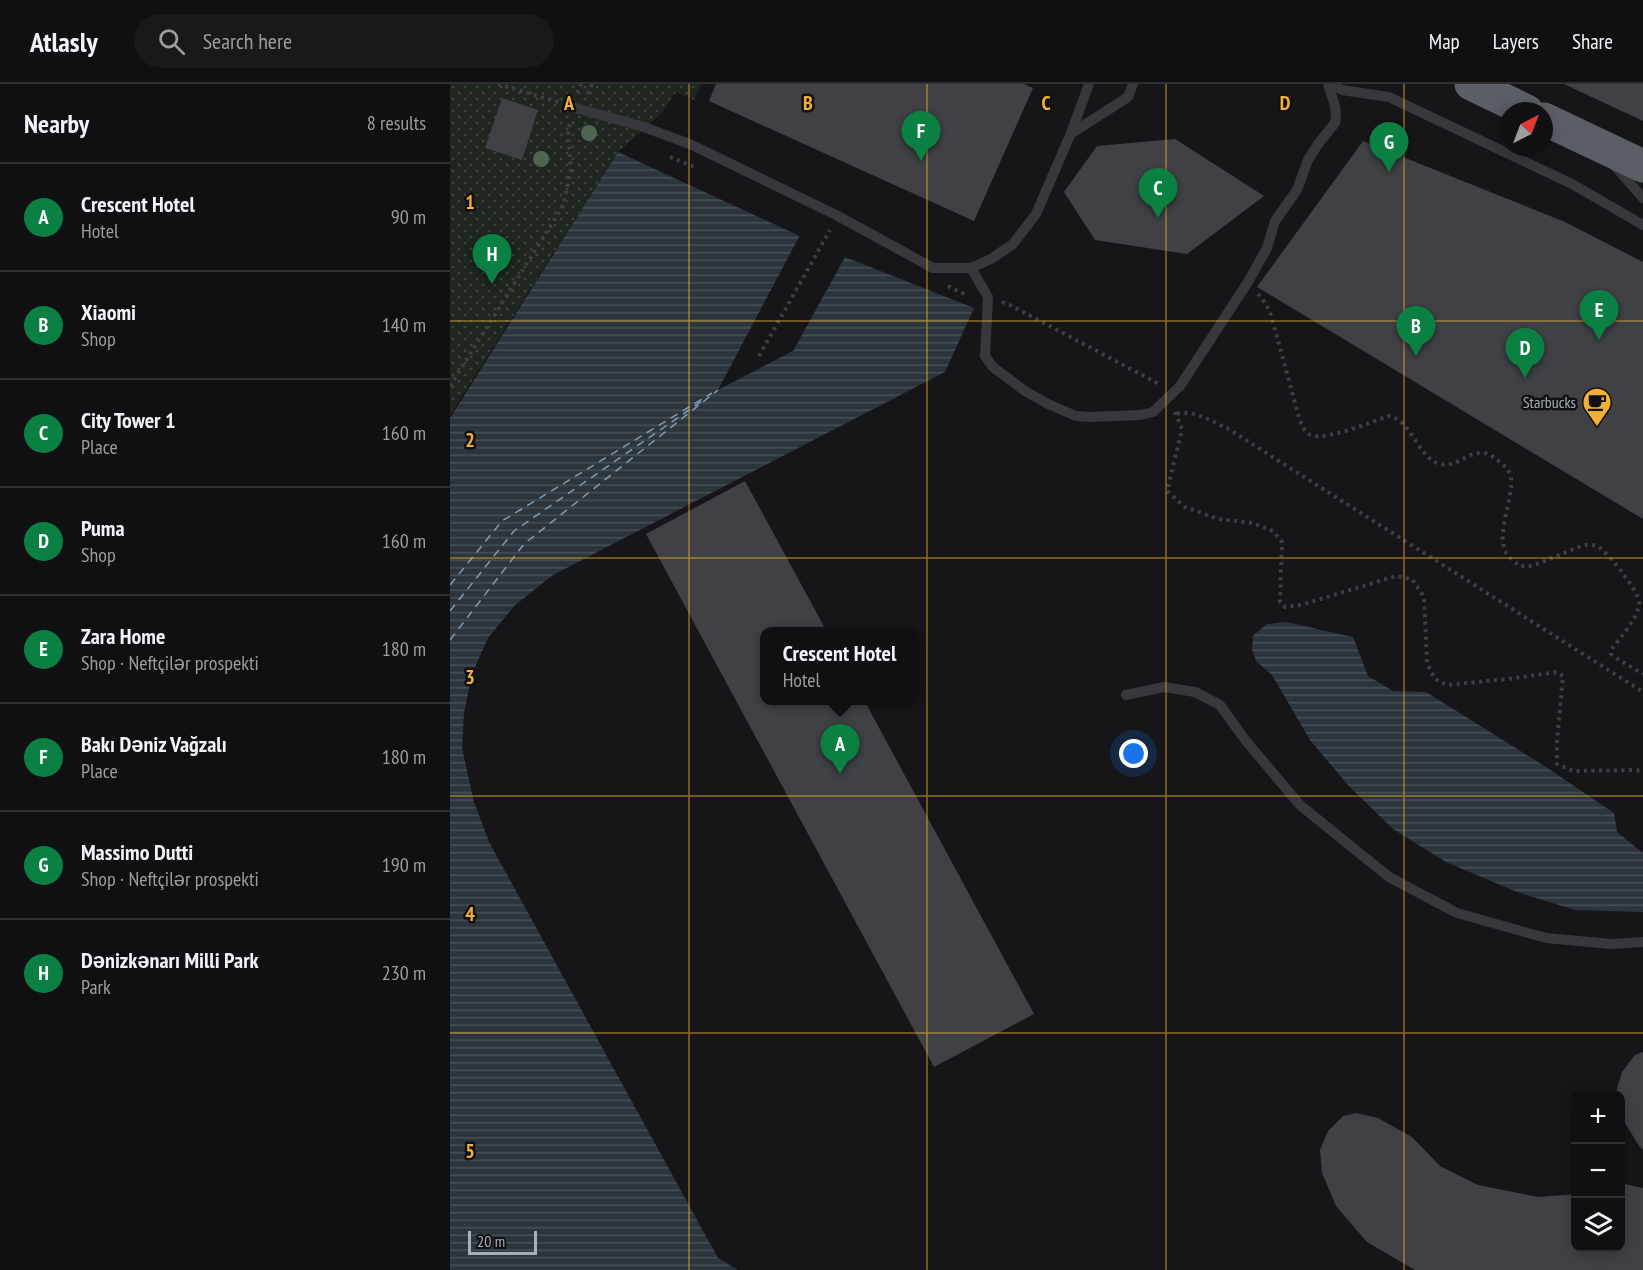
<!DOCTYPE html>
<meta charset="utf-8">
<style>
body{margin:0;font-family:"PT Sans Narrow",sans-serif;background:#19191b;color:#f1f3f6}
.controls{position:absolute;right:18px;bottom:18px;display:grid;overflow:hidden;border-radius:12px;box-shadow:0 3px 15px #0003}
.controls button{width:54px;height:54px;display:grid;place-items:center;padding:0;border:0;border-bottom:2px solid #303032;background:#101012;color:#f1f3f6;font:30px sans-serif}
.compass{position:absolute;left:1049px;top:18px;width:54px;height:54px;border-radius:50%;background:#101012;box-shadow:0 3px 15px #0003;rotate:42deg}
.scale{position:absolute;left:18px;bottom:15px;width:69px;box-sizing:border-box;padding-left:6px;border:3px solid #a8adb8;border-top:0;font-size:16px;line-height:21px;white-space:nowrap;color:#a8adb8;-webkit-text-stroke:4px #111113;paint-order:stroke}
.you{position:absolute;left:684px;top:670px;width:21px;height:21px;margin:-15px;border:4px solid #fff;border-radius:50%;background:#1a73e8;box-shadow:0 0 0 9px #1a73e833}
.badge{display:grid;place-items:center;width:39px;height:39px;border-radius:50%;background:#0b8043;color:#fff;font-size:20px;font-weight:700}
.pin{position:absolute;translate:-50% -50px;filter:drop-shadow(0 2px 3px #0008)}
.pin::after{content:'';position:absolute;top:32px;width:21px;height:18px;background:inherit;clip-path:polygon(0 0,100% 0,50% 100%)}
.popup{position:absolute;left:310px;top:543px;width:159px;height:78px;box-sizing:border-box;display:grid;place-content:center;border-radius:12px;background:#101012;filter:drop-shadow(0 2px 4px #0005);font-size:20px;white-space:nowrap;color:#9c9d9f}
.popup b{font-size:22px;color:#f1f3f6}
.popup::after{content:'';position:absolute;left:50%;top:100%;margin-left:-12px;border:12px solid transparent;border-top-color:#101012}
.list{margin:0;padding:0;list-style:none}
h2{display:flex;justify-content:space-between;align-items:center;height:78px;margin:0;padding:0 24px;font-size:26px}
h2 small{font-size:20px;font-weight:400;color:#9c9d9f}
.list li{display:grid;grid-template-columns:39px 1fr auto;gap:18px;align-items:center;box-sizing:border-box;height:108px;padding:0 24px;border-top:2px solid #303032}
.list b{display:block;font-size:22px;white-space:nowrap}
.list p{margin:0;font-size:20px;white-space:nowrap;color:#9c9d9f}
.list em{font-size:20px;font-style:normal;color:#9c9d9f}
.icon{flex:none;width:33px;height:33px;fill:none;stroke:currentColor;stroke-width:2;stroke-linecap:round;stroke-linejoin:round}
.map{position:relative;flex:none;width:1193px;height:1186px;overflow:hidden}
header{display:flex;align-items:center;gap:36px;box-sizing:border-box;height:84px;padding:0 30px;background:#101012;border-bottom:2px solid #303032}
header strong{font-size:28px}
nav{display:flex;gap:33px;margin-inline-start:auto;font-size:21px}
.search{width:420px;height:54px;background:#19191b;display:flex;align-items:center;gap:15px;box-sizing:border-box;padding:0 21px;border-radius:33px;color:#9c9d9f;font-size:22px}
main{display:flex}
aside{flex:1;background:#101012}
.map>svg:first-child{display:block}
</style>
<header>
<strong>Atlasly</strong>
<div class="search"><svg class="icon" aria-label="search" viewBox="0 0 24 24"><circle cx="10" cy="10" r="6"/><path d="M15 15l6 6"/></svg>Search here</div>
<nav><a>Map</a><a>Layers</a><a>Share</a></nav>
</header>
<main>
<aside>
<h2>Nearby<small>8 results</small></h2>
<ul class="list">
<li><span class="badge">A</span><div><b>Crescent Hotel</b><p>Hotel</p></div><em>90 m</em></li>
<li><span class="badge">B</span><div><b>Xiaomi</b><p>Shop</p></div><em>140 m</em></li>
<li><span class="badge">C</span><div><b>City Tower 1</b><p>Place</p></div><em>160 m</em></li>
<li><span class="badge">D</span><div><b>Puma</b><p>Shop</p></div><em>160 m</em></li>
<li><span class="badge">E</span><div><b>Zara Home</b><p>Shop · Neftçilər prospekti</p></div><em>180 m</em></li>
<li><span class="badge">F</span><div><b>Bakı Dəniz Vağzalı</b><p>Place</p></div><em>180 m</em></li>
<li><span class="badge">G</span><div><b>Massimo Dutti</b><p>Shop · Neftçilər prospekti</p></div><em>190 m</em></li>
<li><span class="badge">H</span><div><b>Dənizkənarı Milli Park</b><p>Park</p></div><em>230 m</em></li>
</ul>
</aside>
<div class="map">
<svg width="1193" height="1186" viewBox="0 0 1193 1186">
<defs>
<pattern id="park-dots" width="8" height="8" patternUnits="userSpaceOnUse" patternTransform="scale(1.5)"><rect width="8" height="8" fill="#1e261f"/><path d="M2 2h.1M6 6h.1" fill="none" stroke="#3c433d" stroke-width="1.8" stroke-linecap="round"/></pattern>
<pattern id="water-rules" width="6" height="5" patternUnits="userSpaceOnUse" patternTransform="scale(1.5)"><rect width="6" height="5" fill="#2c353c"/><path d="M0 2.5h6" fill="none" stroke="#485056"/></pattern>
</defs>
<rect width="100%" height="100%" fill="#161618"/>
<!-- park -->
<path fill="url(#park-dots)" d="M0,0h251l-7,16 -18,-8 -14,21 -44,39 -168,263z"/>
<!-- water -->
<path fill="url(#water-rules)" d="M168,68l227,105 129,51 -29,64 -392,203 -39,31 -26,32 -16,36 -8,39 -2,35 12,54 15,40 229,416 20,12h-288v-852z
M836,538l67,15 15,39 25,15 33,1 123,77 65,44 3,19 26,21v59l-68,-2 -58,-18 -71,-30 -53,-33 -45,-44 -38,-45 -38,-65 -16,-14 -4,-12 1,-13 14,-12z"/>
<!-- pier -->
<path fill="#161618" d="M350,151l45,22 -52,94 -75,39z"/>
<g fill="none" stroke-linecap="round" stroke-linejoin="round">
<!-- ferry -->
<path stroke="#7f9bb3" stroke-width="1.5" stroke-dasharray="8 6" stroke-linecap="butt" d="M0,501l52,-64 210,-128
M0,527l64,-80 191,-132
M0,556l74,-96 194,-154"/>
</g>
<!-- building -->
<path fill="#404145" d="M266,0h308l9,4 -59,133 -265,-120z
M1114,0h79v37z
M52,14l36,12 -16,50 -37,-12z
M725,55l89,57 -77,58 -92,-14 -31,-48 33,-46z
M913,57l202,81 78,40v257l-386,-232z
M295,397l82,151h-62v68h99l170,314 -100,53 -288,-533z
M1193,968v98l-4,-4 -19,-31v-21h-4v-2l6,-20 13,-17z
M906,1029l22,5 34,19 28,29 38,19 60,12 38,-3v54h44v-65l23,5v82h-228l-48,-28 -31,-36 -14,-33 -2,-23 8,-19 15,-15z"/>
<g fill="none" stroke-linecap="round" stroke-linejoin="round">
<!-- path -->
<path stroke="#3d3f44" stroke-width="4" stroke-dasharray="3 4.5" stroke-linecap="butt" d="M48,0l60,18
M127,9l4,-9
M138,10l4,-10
M220,73l27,11
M498,202l20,10
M808,210l8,10 5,11 29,106c3,6 5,12 11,14 15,6 61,-13 77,-19 24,4 28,38 49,47 22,9 36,-23 59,-4 5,4 11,8 13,13 4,8 2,15 1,23 -3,18 -12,41 -4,58 3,5 9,9 13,13h13l52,-21c7,-1 12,0 17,4 10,8 39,43 38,55 -1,14 -19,34 -27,45l-1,5 8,6 24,14
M552,218l8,3 151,80
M309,272l71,-126
M0,302l113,-180 8,-36 -3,-35 2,-14
M725,328l7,17 -15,62 18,16 33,12 35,4 20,8 9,11 -2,60 5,5 16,-2 95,-29 16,3 12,18 3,66 8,16 11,6 62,-6 49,-7 6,4 -6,66v22l16,7 60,-1 10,1
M727,330c16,-5 36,8 50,14l416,264"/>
<!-- service -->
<path stroke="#37383d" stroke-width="10" d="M882,0l10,6 47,7 183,87 71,41
M122,23l72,20 48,18 146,71 95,52h38l20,-9 22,-15 23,-30 35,-81 18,-49
M622,49l56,-36 5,-13
M1164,81l29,33
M521,184l17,29 -3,59 8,11 32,24 23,13 28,12 13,1 51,-2 13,-3 27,-26 68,-104 19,-34 8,-27 22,-31 11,-30 10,-16 17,-21 1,-5 -1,-12 -7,-22
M676,611l38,-8 31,5 25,13 26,36 54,64 89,72 68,36 89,25 65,6 32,-2"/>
<!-- trunk -->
<path stroke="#5b5e65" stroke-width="33" d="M1021,0l56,27
M1094,35l99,47"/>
</g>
<!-- trees -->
<g fill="#506452">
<circle cx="139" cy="49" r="8"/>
<circle cx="91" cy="75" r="8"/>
</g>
<!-- grid -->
<path fill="none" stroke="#f2b134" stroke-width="1.5" stroke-opacity="0.55" d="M239,0v1186M477,0v1186M716,0v1186M954,0v1186M0,237h1193M0,474h1193M0,712h1193M0,949h1193"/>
<!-- icons -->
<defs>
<g id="cafe-pin" transform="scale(1.5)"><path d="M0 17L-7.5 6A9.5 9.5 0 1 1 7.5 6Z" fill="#f2b134" stroke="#111113"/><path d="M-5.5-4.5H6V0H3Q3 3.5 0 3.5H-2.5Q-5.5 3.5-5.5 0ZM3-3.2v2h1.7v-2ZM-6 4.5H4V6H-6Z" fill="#111"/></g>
</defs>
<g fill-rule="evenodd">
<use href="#cafe-pin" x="1147" y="318"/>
</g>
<g text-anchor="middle" stroke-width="5" stroke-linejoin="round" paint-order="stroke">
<!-- poi labels -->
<g font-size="16" fill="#a8adb8" stroke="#111113" text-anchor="end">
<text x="1126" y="324">Starbucks</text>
</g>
</g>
<g font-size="20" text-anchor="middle" font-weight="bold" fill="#f2b134" stroke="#111113" stroke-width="5" stroke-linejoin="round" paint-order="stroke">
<text x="119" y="26">A</text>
<text x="358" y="26">B</text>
<text x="596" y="26">C</text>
<text x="835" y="26">D</text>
<text x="20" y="125">1</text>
<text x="20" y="363">2</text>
<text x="20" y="600">3</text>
<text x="20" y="837">4</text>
<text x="20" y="1074">5</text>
</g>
</svg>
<div class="controls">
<button>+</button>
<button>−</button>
<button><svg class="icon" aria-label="layers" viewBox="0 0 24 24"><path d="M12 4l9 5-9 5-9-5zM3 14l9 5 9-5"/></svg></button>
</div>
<svg class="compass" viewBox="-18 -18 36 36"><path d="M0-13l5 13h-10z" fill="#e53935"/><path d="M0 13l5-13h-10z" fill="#9c9d9f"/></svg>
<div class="scale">20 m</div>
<div class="you"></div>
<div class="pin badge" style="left:390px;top:690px">A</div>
<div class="popup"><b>Crescent Hotel</b>Hotel</div>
<div class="pin badge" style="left:966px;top:272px">B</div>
<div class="pin badge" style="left:708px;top:134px">C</div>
<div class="pin badge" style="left:1075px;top:294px">D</div>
<div class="pin badge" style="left:1149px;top:256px">E</div>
<div class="pin badge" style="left:471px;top:77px">F</div>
<div class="pin badge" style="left:939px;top:88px">G</div>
<div class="pin badge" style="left:42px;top:200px">H</div>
</div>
</main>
